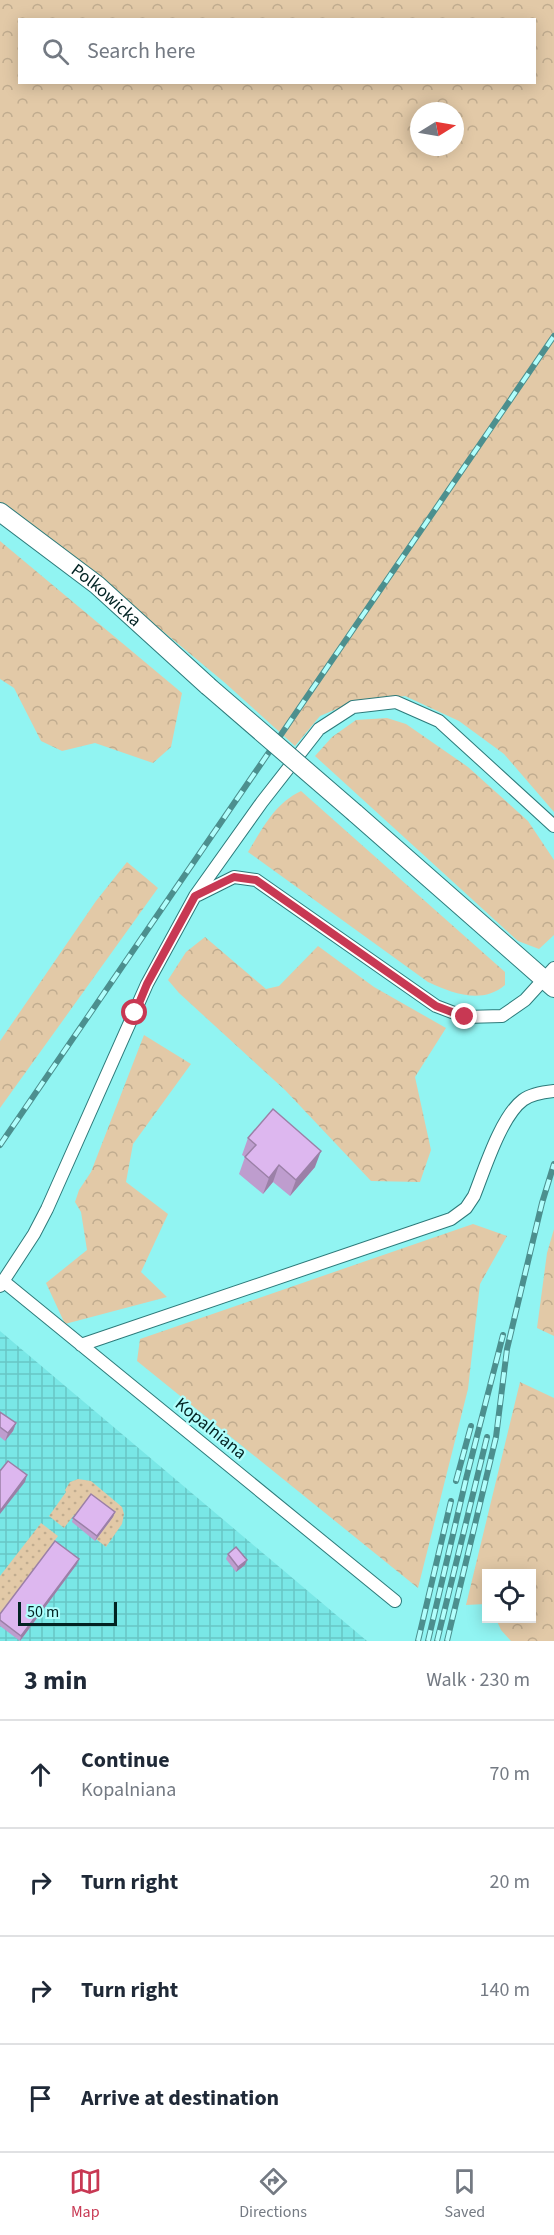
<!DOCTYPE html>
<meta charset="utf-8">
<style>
body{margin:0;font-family:"Source Sans 3",sans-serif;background:#f2f2f3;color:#1f2937}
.controls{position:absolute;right:18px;bottom:18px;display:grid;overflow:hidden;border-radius:0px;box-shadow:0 3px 15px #0003}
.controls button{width:54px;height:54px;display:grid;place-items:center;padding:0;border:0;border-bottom:2px solid #e0e1e3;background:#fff;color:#1f2937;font:30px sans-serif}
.compass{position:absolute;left:410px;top:102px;width:54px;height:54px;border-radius:50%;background:#fff;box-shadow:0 3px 15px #0003;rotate:79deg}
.scale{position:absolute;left:18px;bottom:15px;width:99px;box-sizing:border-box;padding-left:6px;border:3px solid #022323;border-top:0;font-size:16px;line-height:21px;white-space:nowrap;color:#022323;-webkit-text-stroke:4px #b1fefc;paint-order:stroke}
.stop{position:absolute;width:18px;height:18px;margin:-14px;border:4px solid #c83853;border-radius:50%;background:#fff}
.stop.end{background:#c83853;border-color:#fff;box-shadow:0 2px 6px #0008}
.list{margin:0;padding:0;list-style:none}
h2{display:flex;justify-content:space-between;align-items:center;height:78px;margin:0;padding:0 24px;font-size:26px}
h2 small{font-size:20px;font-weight:400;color:#747a83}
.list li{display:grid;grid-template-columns:39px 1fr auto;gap:18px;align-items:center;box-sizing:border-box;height:108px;padding:0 24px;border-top:2px solid #e0e1e3}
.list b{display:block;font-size:22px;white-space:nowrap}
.list p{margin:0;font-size:20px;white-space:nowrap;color:#747a83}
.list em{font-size:20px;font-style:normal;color:#747a83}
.icon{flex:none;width:33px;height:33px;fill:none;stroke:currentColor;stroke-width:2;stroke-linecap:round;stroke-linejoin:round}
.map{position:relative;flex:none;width:554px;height:1641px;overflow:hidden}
.search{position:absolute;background:#fff;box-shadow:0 3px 15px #0003;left:18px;right:18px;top:18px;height:66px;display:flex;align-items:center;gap:15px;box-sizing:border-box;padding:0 21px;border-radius:0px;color:#747a83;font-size:22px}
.sheet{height:510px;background:#fff}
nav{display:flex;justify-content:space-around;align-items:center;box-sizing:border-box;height:84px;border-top:2px solid #e0e1e3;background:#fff;font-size:16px;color:#747a83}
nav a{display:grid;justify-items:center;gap:3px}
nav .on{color:#c83853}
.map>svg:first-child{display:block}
</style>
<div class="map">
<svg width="554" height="1641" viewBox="0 0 554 1641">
<defs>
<pattern id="industrial-grid" width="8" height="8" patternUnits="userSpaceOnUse" patternTransform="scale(1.5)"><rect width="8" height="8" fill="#79e7e6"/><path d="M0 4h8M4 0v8" fill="none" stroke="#67c6c5"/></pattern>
<pattern id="grass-dots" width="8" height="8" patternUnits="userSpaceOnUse" patternTransform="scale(1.5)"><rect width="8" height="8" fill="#e2c9a7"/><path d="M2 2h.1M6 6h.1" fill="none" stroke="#c0ac8f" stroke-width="1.8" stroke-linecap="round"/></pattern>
<pattern id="forest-crowns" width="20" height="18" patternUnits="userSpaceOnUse" patternTransform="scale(1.5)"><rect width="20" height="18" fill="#e2c9a7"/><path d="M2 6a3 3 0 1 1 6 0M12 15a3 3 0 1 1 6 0" fill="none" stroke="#c0ac8f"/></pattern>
</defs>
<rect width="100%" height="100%" fill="#91f4f2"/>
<!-- industrial -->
<path fill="url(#industrial-grid)" d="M0,1331l367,310h-367z"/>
<!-- grass -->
<path fill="url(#grass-dots)" d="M78,1479l13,2 31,26 2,7 -2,10 -16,23 -10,-8 -19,-23 -3,-1 -10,13 -15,-12 17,-24 -1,-2 5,-8z
M41,1523l17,13 -11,15 1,2 -48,64v-41z"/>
<!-- forest -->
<path fill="url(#forest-crowns)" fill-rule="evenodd" d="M0,0h554v812l-50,-58 -45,-33 -54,-25 -59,9 -26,11 -25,30 -71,-64 -112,-93 -112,-84zM20,20h514v62h-514zM419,111h36v36h-36z
M0,541l182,152 -11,54 -18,16 -58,-20 -33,8 -21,-10 -27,-53 -14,-9z
M387,718l19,6 62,43 60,54 26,39v75l-15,14 -21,-8 -203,-185 17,-19 24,-17z
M301,791l204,181v13c-23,20 -53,8 -77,-3l-180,-130c15,-24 26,-48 53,-61z
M127,862l31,26 -158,220v-67l96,-140z
M205,937l61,52 13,-3 39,-40 56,41 72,41 -31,49 16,73 -11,32 -49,-1 -86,-91 -106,-97 -11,-13 18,-28z
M144,1035l47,29 -58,80 -7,38 42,32 -27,58 26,25 -102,27 -19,-41 41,-33 -6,-38 -6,-10 4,-12 12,-18z
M473,1224l34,12 -27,48 -12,105 -50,199 -281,-227 3,-22z
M554,1229v107l-17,-8 10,-75z
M520,1382l34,16v243h-43l-10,-11 -5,-11 36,-1v-44h-46v30l-20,1z"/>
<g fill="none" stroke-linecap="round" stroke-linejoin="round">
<!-- street casing -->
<g stroke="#2d7a7a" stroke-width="14">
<path id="street" d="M198,895l36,-18 22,3 180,126 29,11 37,-1 23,-16 29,-32
M3,1281l392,320
M0,1286l34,-52 13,-25 100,-225 48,-88 67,-94 57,-73 34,-22 43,-5 43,19 115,105
M81,1345l370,-126 15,-11 8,-12c10,-25 27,-80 49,-96 8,-6 21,-8 31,-9"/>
</g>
<!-- secondary casing -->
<g stroke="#2d7a7a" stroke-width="20">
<g id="secondary">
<path id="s1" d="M0,512l97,73 111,101"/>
<path d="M355,813l199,175"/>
</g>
</g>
<!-- street -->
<use href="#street" stroke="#fff" stroke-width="12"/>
<!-- secondary -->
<use href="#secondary" stroke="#fff" stroke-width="18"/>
<!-- rail casing -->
<g stroke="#4c8f8e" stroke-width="6">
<path id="rail" d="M0,1145l554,-809
M456,1481l15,-55
M418,1641l33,-140
M428,1641l38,-162 37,-144
M437,1641l50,-204
M447,1641l49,-204 11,-88 35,-146 12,-39"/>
</g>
<!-- rail -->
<use href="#rail" stroke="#b1fefc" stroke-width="4" stroke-dasharray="11" stroke-linecap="butt"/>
<!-- secondary-bridge casing -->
<g stroke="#2d7a7a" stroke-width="20" stroke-linecap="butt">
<path id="secondary-bridge" d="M208,686l147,127"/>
</g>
<!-- secondary-bridge -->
<use href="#secondary-bridge" stroke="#fff" stroke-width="18"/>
</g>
<!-- wall -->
<path fill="#be9dce" d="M248,1138l67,29 -25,29 -17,-14 -10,12 -24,-20 6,-17 -3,-2z
M0,1412l16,11 -3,8 -8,10 -5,-4z
M115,1512l-2,5 -18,24 -23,-19 1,-4z
M228,1554l17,11 -9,7 -10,-13z
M77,1564l-57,77 -20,-15v-12z"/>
<!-- shaded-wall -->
<path fill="#9b80a7" d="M321,1151l-6,16 -25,29 6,-16z
M279,1165l-6,17 -10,12 6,-16z
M16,1423l-3,8 -8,10 3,-8z
M27,1475l-2,7 -25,32v-3z
M115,1512l-2,5 -18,24 2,-5z
M79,1559l-2,5 -57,77 1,-5z
M247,1560l-2,5 -9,7 2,-5z"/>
<!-- building -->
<path fill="#ddb7ef" stroke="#9b80a7" stroke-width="1.5" d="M273,1109l48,42 -25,29 -17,-15 -10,13 -24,-21 11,-12 -8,-7z
M0,1412l16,11 -8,10 -8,-6z
M8,1461l19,14 -27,36v-40z
M91,1494l24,18 -18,24 -24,-18z
M55,1541l24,18 -58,77 -21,-16v-6z
M236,1547l11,13 -9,7 -10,-13z"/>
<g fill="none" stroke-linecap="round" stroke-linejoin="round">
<!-- route -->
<path stroke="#c83853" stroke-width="8" d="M135,1013l12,-29 48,-88 39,-19 22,3 180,126 29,11"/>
</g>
<g text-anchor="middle" stroke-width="4.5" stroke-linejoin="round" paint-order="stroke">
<!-- street labels -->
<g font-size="18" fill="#022323" stroke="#b1fefc">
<text dy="6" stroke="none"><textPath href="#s1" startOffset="135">Polkowicka</textPath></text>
<text transform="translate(211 1428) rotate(39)" y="6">Kopalniana</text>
</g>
</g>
</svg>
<div class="controls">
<button><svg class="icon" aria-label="locate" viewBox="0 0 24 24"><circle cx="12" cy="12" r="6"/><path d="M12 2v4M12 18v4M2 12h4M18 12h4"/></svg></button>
</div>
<svg class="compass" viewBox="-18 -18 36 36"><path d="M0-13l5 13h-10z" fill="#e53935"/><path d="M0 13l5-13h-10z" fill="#747a83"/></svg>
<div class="scale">50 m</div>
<div class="stop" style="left:135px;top:1013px"></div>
<div class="stop end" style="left:465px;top:1017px"></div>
<div class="search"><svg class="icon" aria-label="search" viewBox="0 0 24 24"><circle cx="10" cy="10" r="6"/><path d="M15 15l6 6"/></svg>Search here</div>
</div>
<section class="sheet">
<h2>3 min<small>Walk · 230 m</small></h2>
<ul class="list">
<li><svg class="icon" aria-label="ahead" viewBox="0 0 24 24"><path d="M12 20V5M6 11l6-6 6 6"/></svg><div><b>Continue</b><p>Kopalniana</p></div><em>70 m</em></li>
<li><svg class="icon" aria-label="right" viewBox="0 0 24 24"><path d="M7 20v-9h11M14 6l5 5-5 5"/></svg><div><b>Turn right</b></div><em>20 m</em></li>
<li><svg class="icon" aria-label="right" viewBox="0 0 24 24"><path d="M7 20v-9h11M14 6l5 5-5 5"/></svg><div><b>Turn right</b></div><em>140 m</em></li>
<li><svg class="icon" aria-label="arrive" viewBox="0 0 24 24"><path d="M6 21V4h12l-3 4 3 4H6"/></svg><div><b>Arrive at destination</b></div></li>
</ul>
</section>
<nav>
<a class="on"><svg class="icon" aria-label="map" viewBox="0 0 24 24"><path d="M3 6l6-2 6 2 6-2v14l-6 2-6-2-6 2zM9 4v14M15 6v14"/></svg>Map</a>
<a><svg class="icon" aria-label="directions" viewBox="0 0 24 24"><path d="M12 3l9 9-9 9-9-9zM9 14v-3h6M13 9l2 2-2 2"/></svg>Directions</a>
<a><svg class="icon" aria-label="saved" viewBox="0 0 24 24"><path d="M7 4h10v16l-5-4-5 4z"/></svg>Saved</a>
</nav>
